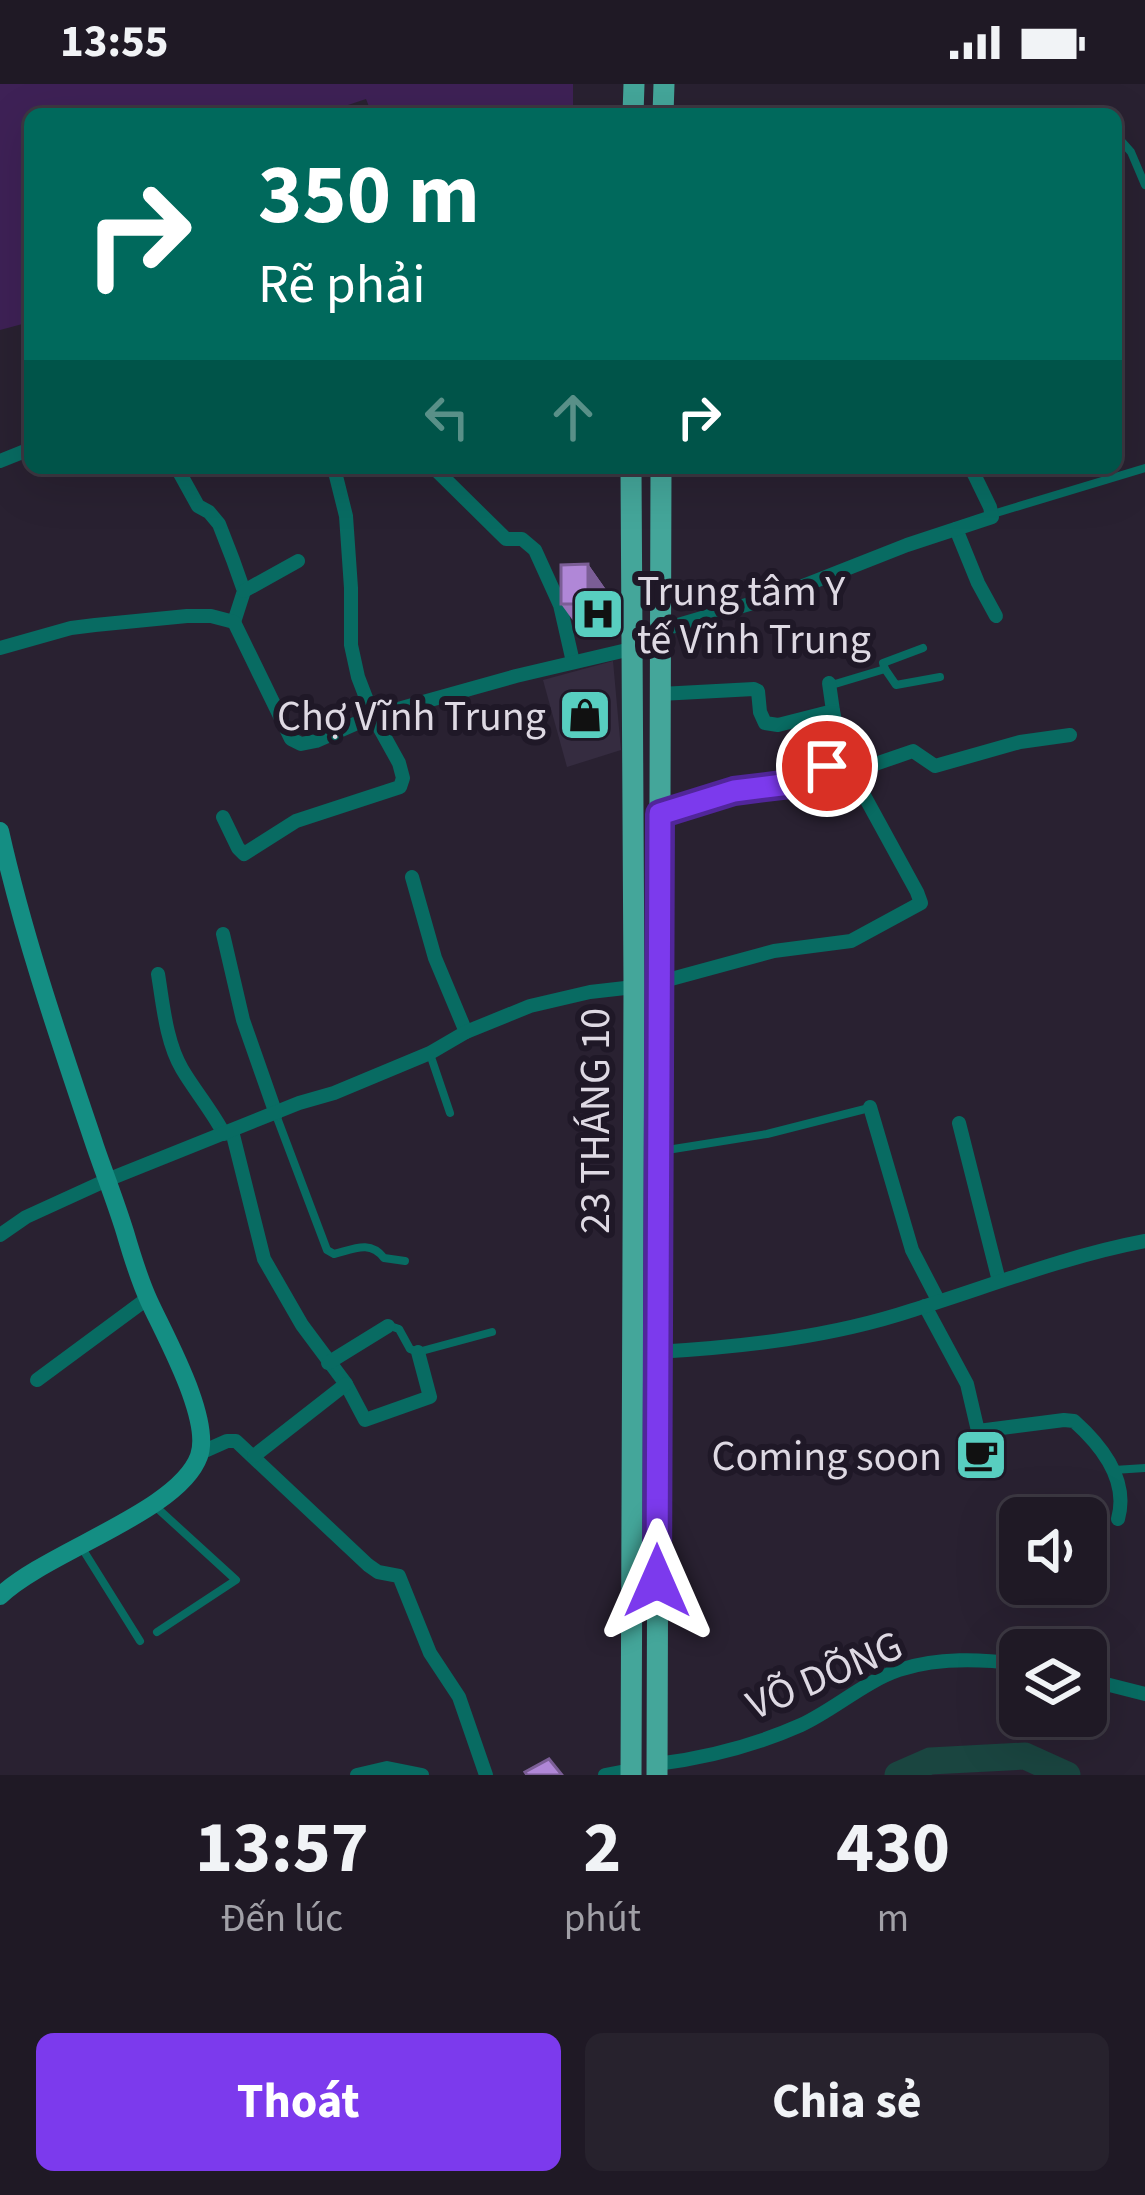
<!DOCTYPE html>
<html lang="vi">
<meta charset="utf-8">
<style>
body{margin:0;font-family:"Source Sans 3",sans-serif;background:#27222d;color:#f1f3f6;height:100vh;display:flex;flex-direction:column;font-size:45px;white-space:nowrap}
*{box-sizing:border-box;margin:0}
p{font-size:39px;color:#a1a0a7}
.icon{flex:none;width:66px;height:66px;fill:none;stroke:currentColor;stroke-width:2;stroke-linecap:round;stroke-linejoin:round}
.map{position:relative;height:1691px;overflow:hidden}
.panel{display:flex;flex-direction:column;background:#1f1925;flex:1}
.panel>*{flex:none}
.banner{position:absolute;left:24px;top:24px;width:1098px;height:366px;border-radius:18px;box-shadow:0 12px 48px #0002,0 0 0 3px #3c3842;background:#00695c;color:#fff;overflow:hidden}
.controls{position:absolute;left:999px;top:1413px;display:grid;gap:24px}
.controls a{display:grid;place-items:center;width:108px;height:108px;border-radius:18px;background:#1f1925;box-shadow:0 12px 48px #0002,0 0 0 3px #3c3842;font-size:60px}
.pin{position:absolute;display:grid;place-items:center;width:102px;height:102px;color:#fff;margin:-51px;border:6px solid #fff;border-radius:50%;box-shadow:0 3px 12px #0007}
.me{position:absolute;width:132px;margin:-66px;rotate:0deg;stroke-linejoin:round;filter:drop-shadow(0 0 9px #0008)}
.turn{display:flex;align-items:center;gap:42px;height:252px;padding:0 36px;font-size:54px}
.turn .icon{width:156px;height:156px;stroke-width:2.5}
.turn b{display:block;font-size:84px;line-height:102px}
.lanes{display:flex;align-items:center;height:114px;padding:0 36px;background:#0003;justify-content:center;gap:60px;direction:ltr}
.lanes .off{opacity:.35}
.eta{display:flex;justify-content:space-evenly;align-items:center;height:204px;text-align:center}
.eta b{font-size:72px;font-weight:700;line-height:84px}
.cta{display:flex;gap:24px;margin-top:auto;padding:24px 36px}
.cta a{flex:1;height:138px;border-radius:18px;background:#7c3aed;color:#fff;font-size:48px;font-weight:700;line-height:138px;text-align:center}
.cta a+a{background:#27222d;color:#f1f3f6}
.status{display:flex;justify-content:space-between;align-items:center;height:84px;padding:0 60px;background:#1f1925;direction:ltr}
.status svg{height:33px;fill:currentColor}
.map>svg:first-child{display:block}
.built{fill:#352c40}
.green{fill:#3e2156}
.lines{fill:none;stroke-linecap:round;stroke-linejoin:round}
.river{stroke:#1a4540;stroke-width:27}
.lane{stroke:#086b62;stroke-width:8}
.street{stroke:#086b62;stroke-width:14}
.secondary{stroke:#148e83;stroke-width:18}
.primary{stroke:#44a69a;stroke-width:21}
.wall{fill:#9774b9}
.shaded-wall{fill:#7b5e96}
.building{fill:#b087d7;stroke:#7b5e96;stroke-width:3}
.route-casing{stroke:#51269a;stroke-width:30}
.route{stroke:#7c3aed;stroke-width:21}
.labels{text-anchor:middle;stroke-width:12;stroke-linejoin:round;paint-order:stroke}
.poi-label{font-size:42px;fill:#ded9e3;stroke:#1f1827;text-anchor:end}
.street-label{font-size:42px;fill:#ded9e3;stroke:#1f1827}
</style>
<div class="status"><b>13:55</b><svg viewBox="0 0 49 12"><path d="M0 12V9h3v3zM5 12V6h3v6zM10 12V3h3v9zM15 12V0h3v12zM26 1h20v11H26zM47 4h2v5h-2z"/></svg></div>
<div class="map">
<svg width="1145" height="1691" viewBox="0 0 1145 1691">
<rect width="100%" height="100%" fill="#292131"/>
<path class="built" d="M613,577L621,666L567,683L543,596Z"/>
<path class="green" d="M0,0H573V30H372L366,15L321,30H30V238L0,246Z"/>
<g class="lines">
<path class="river" d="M898,1691L930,1677L1025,1672L1067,1691"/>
<g class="lane">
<path d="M1116,51L1131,68L1145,101"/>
<path d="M663,386L782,388L801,384"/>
<path d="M993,430L1145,384"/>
<path d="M885,585L896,601L940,593"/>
<path d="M830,599L835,600L885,585L883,579L923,564"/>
<path d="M430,970L450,1029"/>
<path d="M276,1031L327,1166L334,1170C354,1165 370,1156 384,1174L405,1177"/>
<path d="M661,1067L767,1050L869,1024"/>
<path d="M390,1242L399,1245L410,1265L418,1268L492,1248"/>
<path d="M1114,1386L1145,1384"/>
<path d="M156,1423L236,1496L157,1548"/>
<path d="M80,1461L140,1557"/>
</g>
<g class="street">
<path d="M0,377L30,365"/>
<path d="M177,384L198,422L209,428L219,440L233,476L244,507L234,538"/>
<path d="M434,384L506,455H522L535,466L560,521L573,578"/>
<path d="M956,445L978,499L996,532"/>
<path d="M244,507L298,477"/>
<path d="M661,546L780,511L907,461L992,433L990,423L971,384"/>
<path d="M0,564L71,544L95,541L187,532H211L234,538L291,655L301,660L316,657L373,632L516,592L631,565"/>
<path d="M829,599L833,627"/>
<path d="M852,688L913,667L935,682L1020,658L1070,651"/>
<path d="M660,730C685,723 709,711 734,707C773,700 811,701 842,671L833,627L778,641L765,639L760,628L758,607L754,605L660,610"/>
<path d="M223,733L238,764L244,770L296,737L400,703L403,694L399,679L373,632L358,593L351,561V504L346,432L334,384"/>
<path d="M412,793L435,874L466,948"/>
<path d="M223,850L243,936L276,1030"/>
<path d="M158,890C163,920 166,958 182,985C195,1007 212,1027 224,1050"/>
<path d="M660,898L774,867L851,857L921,819L917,808L842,671"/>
<path d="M870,1023L912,1166L938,1216"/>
<path d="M959,1039L999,1197"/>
<path d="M232,1047L264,1175L302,1241L346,1300L365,1336L430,1313L418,1268"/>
<path d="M0,1151L26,1133L107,1096L299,1019L334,1009L430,969L466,948L530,922L590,908L634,903"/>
<path d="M925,1222L967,1300L978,1347L1064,1336L1074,1337C1102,1362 1129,1396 1118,1435"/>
<path d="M656,1268C743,1263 831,1253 913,1226C990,1202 1066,1172 1145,1157"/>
<path d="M328,1279L388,1242"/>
<path d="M37,1296L148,1214"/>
<path d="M200,1369L227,1357H236L368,1481L378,1488L399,1492L430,1569L459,1613L486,1691"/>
<path d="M254,1372L346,1300"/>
<path d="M1086,1595L1145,1610"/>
<path d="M657,1680C705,1674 756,1661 801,1641C835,1625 864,1598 899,1586C938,1573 981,1575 1020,1580"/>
<path d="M357,1691L387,1684L422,1691"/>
<path d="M605,1691L631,1686"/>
</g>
<path class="secondary" d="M0,747C24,854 60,958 95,1062C105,1091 116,1119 125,1148C132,1172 139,1195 149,1217C165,1252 212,1335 199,1372C179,1428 47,1467 0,1512"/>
<g class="primary">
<path d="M633,30L634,0"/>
<path d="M663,30L664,0"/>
<path d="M631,1691L634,903L631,384"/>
<path d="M657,1691L661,384"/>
</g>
</g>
<path class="wall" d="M588,480L609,510L608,549H582L561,520Z"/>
<path class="shaded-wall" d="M588,480L609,510L608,549L588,520Z"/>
<g class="building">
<path d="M588,480V520H561V481Z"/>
<path d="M549,1675L562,1691H527L525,1688Z"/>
</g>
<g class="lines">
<g class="route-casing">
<path id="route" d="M657,1497L660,730L734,707L790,700L827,682"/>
</g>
<use href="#route" class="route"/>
</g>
<defs>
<g id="hospital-square" transform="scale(2.7)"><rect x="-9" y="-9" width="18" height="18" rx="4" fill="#58cec0" stroke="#1f1827"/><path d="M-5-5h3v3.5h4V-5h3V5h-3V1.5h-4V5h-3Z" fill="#111"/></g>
<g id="shop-square" transform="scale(2.7)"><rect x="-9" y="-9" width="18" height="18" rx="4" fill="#58cec0" stroke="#1f1827"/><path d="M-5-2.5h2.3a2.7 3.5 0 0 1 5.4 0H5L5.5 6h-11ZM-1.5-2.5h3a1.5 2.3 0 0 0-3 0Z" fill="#111"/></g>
<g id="cafe-square" transform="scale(2.7)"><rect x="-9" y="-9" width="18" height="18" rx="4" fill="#58cec0" stroke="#1f1827"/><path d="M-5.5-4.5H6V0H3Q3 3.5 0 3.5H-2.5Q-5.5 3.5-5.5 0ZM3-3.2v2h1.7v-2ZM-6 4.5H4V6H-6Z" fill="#111"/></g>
</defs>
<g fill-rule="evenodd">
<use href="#hospital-square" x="598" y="530"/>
<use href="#shop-square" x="585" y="631"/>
<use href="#cafe-square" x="981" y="1371"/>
</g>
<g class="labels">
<g class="poi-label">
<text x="637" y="521" text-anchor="start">Trung tâm Y<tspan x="637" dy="48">tế Vĩnh Trung</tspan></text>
<text x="546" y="646">Chợ Vĩnh Trung</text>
<text x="942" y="1386">Coming soon</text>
</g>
<g class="street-label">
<text transform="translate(594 1037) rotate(-90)" y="15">23 THÁNG 10</text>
<text transform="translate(824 1590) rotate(-23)" y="15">VÕ DÕNG</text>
</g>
</g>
</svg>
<div class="controls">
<a><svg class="icon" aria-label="sound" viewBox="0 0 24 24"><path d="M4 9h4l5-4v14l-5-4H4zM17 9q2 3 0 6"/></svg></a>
<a><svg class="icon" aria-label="layers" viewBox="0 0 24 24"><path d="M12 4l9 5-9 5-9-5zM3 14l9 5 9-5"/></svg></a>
</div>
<div class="pin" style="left:827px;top:682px;background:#d93025"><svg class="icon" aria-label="arrive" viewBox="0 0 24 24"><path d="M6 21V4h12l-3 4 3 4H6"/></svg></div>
<svg class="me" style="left:657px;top:1497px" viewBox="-20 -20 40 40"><path d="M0-17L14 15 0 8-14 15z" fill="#7c3aed" stroke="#fff" stroke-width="4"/></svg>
<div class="banner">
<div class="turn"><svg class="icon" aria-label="right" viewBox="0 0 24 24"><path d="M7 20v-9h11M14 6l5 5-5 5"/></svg><div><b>350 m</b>Rẽ phải</div></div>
<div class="lanes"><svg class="icon off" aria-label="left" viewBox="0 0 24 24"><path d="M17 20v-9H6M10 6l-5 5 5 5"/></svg><svg class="icon off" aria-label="ahead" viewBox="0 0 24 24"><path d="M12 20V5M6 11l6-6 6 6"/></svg><svg class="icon" aria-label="right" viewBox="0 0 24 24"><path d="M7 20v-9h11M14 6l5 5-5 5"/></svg></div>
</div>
</div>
<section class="panel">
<div class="eta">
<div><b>13:57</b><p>Đến lúc</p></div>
<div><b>2</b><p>phút</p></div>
<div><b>430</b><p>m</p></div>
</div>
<div class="cta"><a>Thoát</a><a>Chia sẻ</a></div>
</section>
